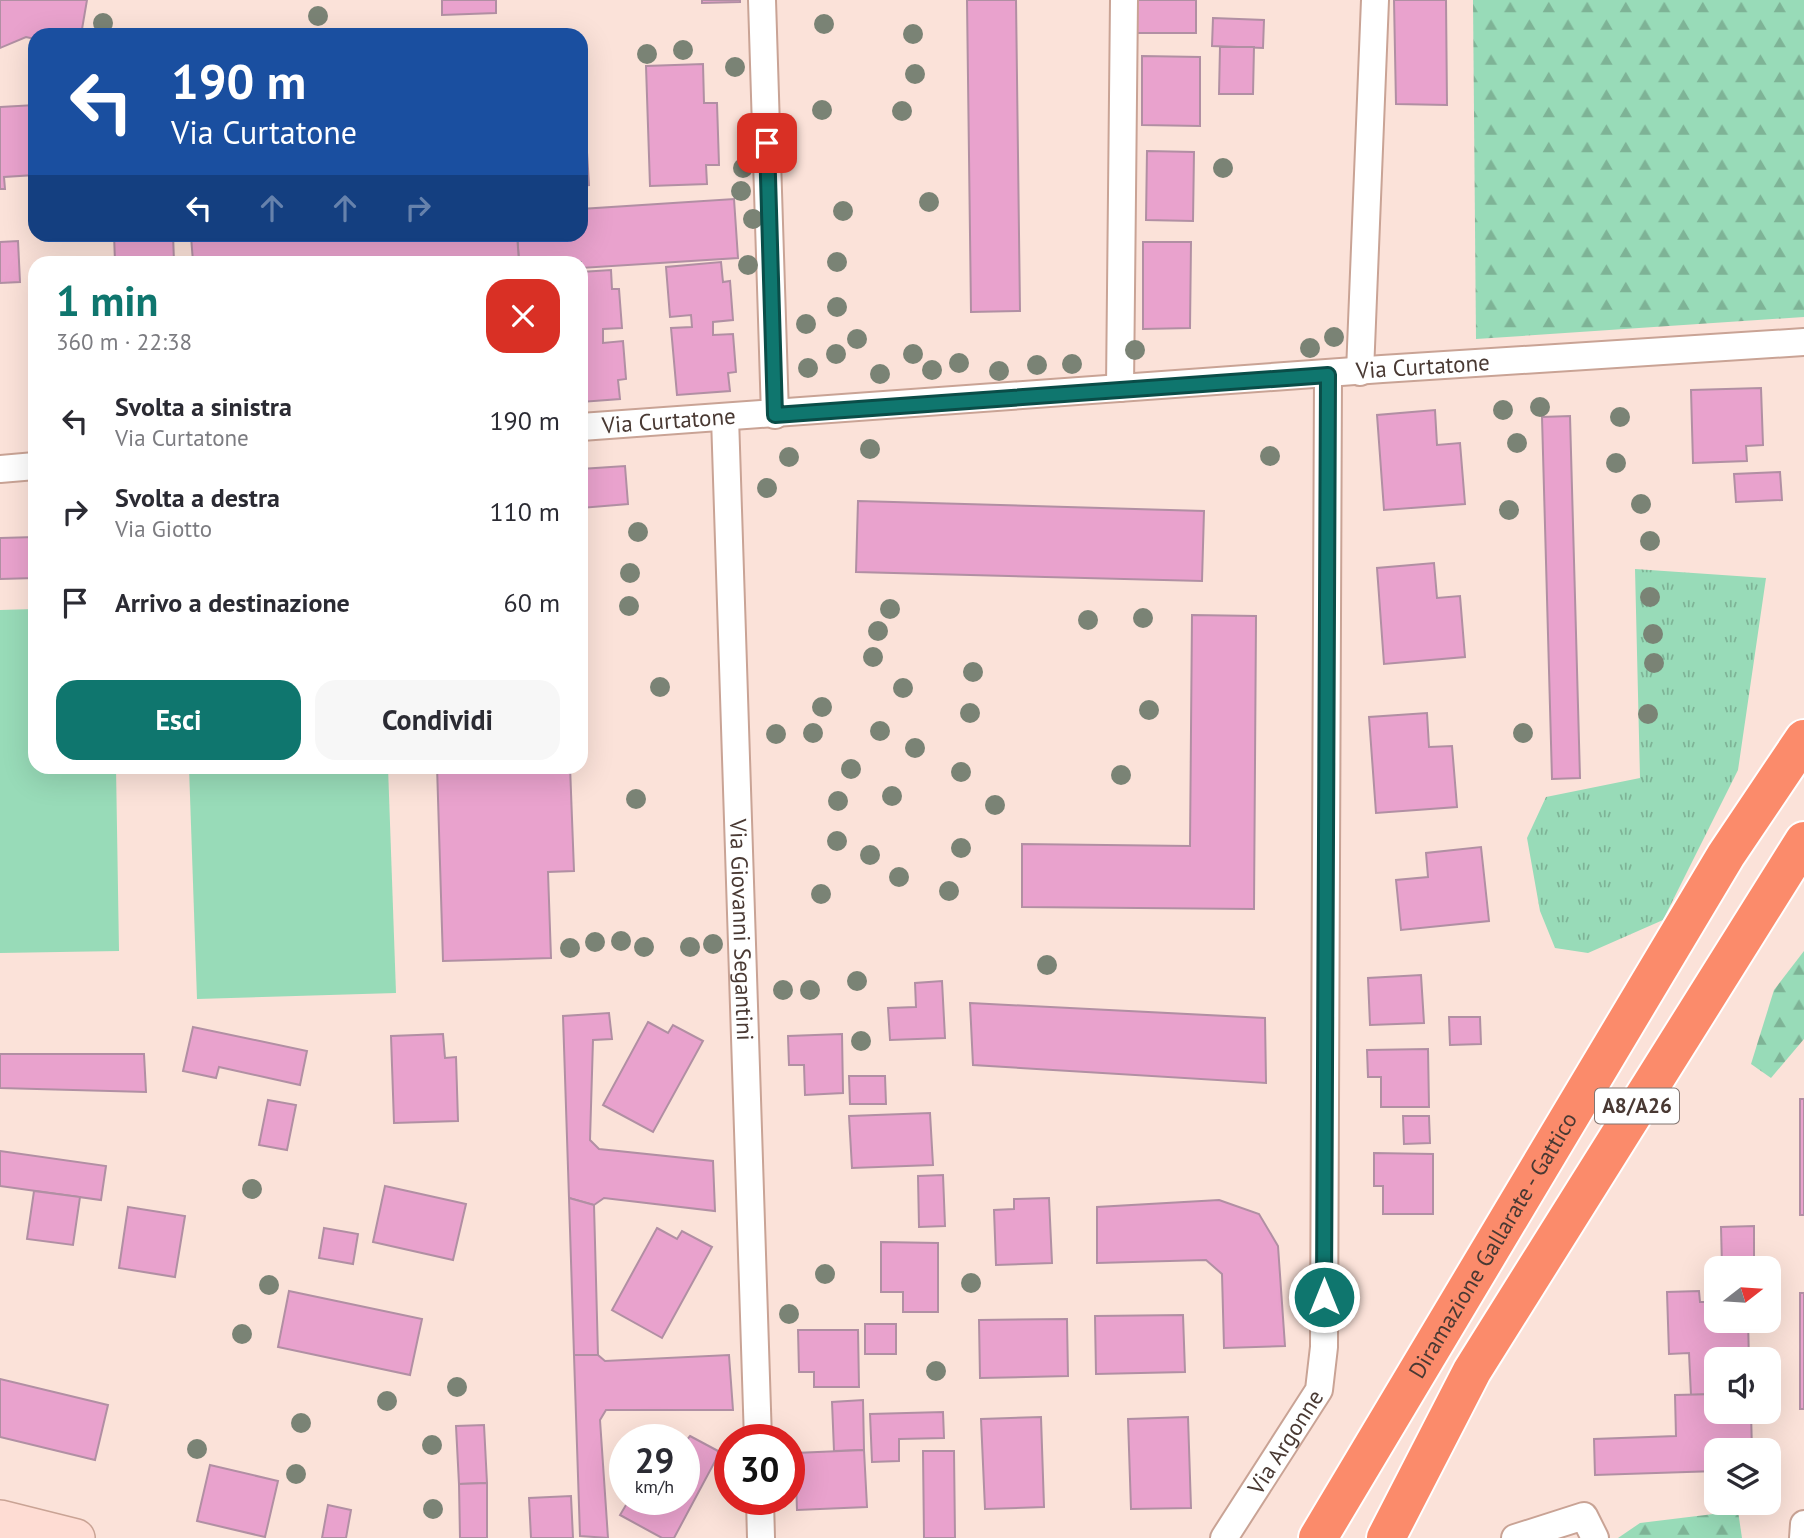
<!DOCTYPE html>
<html lang="it">
<meta charset="utf-8">
<style>
body{margin:0;font-family:"PT Sans",sans-serif;background:#f7f7f7;color:#2b2b33;height:100vh;display:flex;flex-direction:column;font-size:26px;white-space:nowrap}
*{box-sizing:border-box;margin:0}
p{font-size:23px;color:#7c7c81}
.icon{flex:none;width:38px;height:38px;fill:none;stroke:currentColor;stroke-width:2;stroke-linecap:round;stroke-linejoin:round}
.map{position:relative;flex:1;overflow:hidden}
.drawer{position:absolute;left:28px;top:256px;width:560px;height:518px;display:flex;flex-direction:column;background:#fff;border-radius:21px;box-shadow:0 7px 28px #0002}
.drawer>*{flex:none}
.banner{position:absolute;left:28px;top:28px;width:560px;height:214px;border-radius:21px;box-shadow:0 7px 28px #0002;background:#1a4fa0;color:#fff;overflow:hidden}
.needle{width:46px;rotate:73deg}
.buttons{position:absolute;left:1704px;top:1256px;display:grid;gap:14px}
.buttons a{display:grid;place-items:center;width:77px;height:77px;border-radius:14px;background:#fff;box-shadow:0 7px 28px #0002;font-size:35px}
.speed{position:absolute;left:609px;top:1424px;display:flex;gap:14px;font-size:35px;font-weight:700;text-align:center}
.speed>*{display:grid;place-content:center;width:91px;height:91px;border-radius:50%;background:#fff;box-shadow:0 7px 28px #0002;line-height:1}
.speed small{font-size:18px;font-weight:400}
.speed .limit{border:10px solid #d22;background:#fff;color:#111}
.pin{position:absolute;display:grid;place-items:center;width:60px;height:60px;color:#fff;margin:-30px;border-radius:14px;box-shadow:0 4px 10px #0006}
.me{position:absolute;width:77px;margin:-38px;rotate:0deg;stroke-linejoin:round;filter:drop-shadow(0 0 5px #0008)}
.turn{display:flex;align-items:center;gap:24px;height:147px;padding:0 28px;font-size:32px}
.turn .icon{width:91px;height:91px;stroke-width:2.5}
.turn b{display:block;font-size:49px;line-height:60px}
.lanes{display:flex;align-items:center;height:66px;padding:0 28px;background:#0003;justify-content:center;gap:35px;direction:ltr}
.lanes .off{opacity:.35}
.round{display:grid;place-items:center;flex:none;width:74px;height:74px;border-radius:21px;background:#f7f7f7}
.summary{display:flex;align-items:center;justify-content:space-between;height:119px;padding:0 28px}
h1{font-size:42px;font-weight:700;line-height:52px;color:#0f766e}
.action{display:flex;gap:14px;margin-top:auto;padding:14px 28px}
.action a{flex:1;height:80px;border-radius:21px;background:#0f766e;color:#fff;font-size:28px;font-weight:700;line-height:80px;text-align:center}
.action a+a{background:#f7f7f7;color:#2b2b33}
ul{padding:0;list-style:none}
li{display:flex;align-items:center;gap:21px;height:91px;padding:0 28px}
li div{flex:1}
li b{display:block;font-size:26px}
li em{font-style:normal}
.map>svg:first-child{display:block}
.grass{fill:url(#grass-tufts)}
.forest{fill:url(#forest-firs)}
.pitch{fill:#98dbb8}
.building{fill:#e9a2cd;stroke:#b18fa3;stroke-width:2}
.lines{fill:none;stroke-linecap:round;stroke-linejoin:round}
.minor-casing{stroke:#c9a395;stroke-width:30}
.secondary-casing{stroke:#c9a395;stroke-width:40}
.motorway-casing{stroke:#fff;stroke-width:42}
.minor{stroke:#fff;stroke-width:26}
.secondary{stroke:#fedcd3;stroke-width:37}
.motorway{stroke:#fb8b6b;stroke-width:38}
.tree{fill:#7a8375}
.route-casing{stroke:#0a4d48;stroke-width:18}
.route{stroke:#0f766e;stroke-width:12}
.labels{text-anchor:middle;stroke-width:5;stroke-linejoin:round;paint-order:stroke}
.shield{fill:#fff;stroke:#807470;stroke-width:2}
.shield-label{font-size:21px;font-weight:bold;fill:#493933}
.street-label{font-size:23px;fill:#493933;stroke:#fff}
</style>
<div class="map">
<svg width="1804" height="1538" viewBox="0 0 1804 1538">
<defs>
<pattern id="grass-tufts" width="24" height="20" patternUnits="userSpaceOnUse" patternTransform="scale(1.75)"><rect width="24" height="20" fill="#98dbb8"/><path d="M3 7l-1-3M5 7V3M7 7l1-3M15 17l-1-3M17 17v-4M19 17l1-3" fill="none" stroke="#7eb396"/></pattern>
<pattern id="forest-firs" width="22" height="20" patternUnits="userSpaceOnUse" patternTransform="scale(1.75)"><rect width="22" height="20" fill="#98dbb8"/><path d="M5 1l3.5 6h-7zM16 11l3.5 6h-7z" fill="#7eb396"/></pattern>
</defs>
<rect width="100%" height="100%" fill="#fbe2d9"/>
<path class="grass" d="M1635,569L1766,578L1738,770L1663,920L1588,953L1555,948L1540,911L1527,838L1546,797L1640,778Z"/>
<g class="forest">
<path d="M1473,0H1804V317L1476,339Z"/>
<path d="M1804,951V1039L1771,1078L1751,1064L1774,990Z"/>
<path d="M1738,1511L1742,1538H1618L1640,1523Z"/>
</g>
<g class="pitch">
<path d="M35,609V766L116,767L119,951L0,953V610Z"/>
<path d="M189,767H388L396,993L197,999Z"/>
</g>
<g class="building">
<path d="M0,0H87L81,35H35V39L26,37L0,48Z"/>
<path d="M442,0H496V13L442,15Z"/>
<path d="M702,0H740V2L702,3Z"/>
<path d="M967,0H1016L1020,311L971,312Z"/>
<rect x="1135" y="0" width="61" height="33"/>
<path d="M1394,0H1446L1447,105L1396,104Z"/>
<path d="M1213,18L1264,20L1263,48L1212,46Z"/>
<path d="M1220,47H1254L1253,94H1219Z"/>
<path d="M1142,56L1200,57V126L1142,125Z"/>
<path d="M703,64L704,103H717L719,165H706L707,184L650,186L646,66Z"/>
<path d="M581,87H583L589,185L581,186Z"/>
<path d="M35,105V175L4,177L5,189H0V107Z"/>
<path d="M1147,151L1194,152L1193,221L1146,220Z"/>
<path d="M734,199L738,258L581,268V262H519L517,234H581V209Z"/>
<path d="M114,234H173L174,262H115Z"/>
<path d="M208,234H517L519,262H193L191,236Z"/>
<path d="M18,241L20,282L0,283V242Z"/>
<path d="M1143,242H1191L1190,328L1143,329Z"/>
<path d="M721,262L723,282L730,281L733,320L713,322V335L733,334L736,372L728,373L730,391L677,395L671,328L692,327L691,315L670,317L666,267Z"/>
<path d="M611,270L612,289H619L622,328L603,329V343L623,341L626,379L618,380L620,399L581,402V272Z"/>
<path d="M1761,388L1763,445L1746,446L1747,461L1693,463L1691,390Z"/>
<path d="M1435,410L1437,445L1460,443L1465,504L1384,510L1377,415Z"/>
<path d="M1570,416L1580,778L1552,779L1542,417Z"/>
<path d="M625,466L628,504L581,508V469Z"/>
<path d="M1780,472L1782,500L1736,502L1734,474Z"/>
<path d="M858,501L1204,511L1202,581L856,572Z"/>
<path d="M35,537V578L0,579V538Z"/>
<path d="M1434,563L1437,598L1460,596L1465,657L1384,664L1377,568Z"/>
<path d="M1192,615L1256,616L1254,909L1022,907V844L1190,846Z"/>
<path d="M1427,713L1429,747L1452,746L1457,807L1376,813L1369,717Z"/>
<path d="M437,766H570L574,871L548,872L551,958L443,961Z"/>
<path d="M1481,847L1489,921L1401,930L1396,880L1428,877L1426,853Z"/>
<path d="M1421,975L1424,1023L1370,1025L1368,978Z"/>
<path d="M942,981L945,1038L890,1040L888,1008L916,1007L915,983Z"/>
<path d="M970,1003L1265,1018L1266,1083L973,1065Z"/>
<path d="M609,1013L612,1039L593,1040L590,1140L599,1149L713,1161L715,1211L604,1198L594,1205L569,1198L563,1016Z"/>
<path d="M1449,1017H1480L1481,1044L1450,1045Z"/>
<path d="M648,1022L668,1033L673,1025L703,1041L653,1132L603,1105Z"/>
<path d="M193,1027L307,1051L300,1085L219,1067L216,1078L183,1071Z"/>
<path d="M443,1034L445,1058L456,1057L458,1121L394,1123L391,1036Z"/>
<path d="M842,1034L843,1093L805,1095L804,1065H789L788,1036Z"/>
<path d="M1428,1049L1429,1107H1381V1077H1368L1367,1050Z"/>
<path d="M0,1054H144L146,1092L0,1088Z"/>
<path d="M849,1076H885L886,1104H850Z"/>
<rect x="1800" y="1099" width="4" height="116"/>
<path d="M268,1100L296,1105L287,1150L259,1145Z"/>
<path d="M930,1113L933,1165L852,1168L849,1116Z"/>
<path d="M1403,1116H1429L1430,1143L1404,1144Z"/>
<path d="M0,1151L106,1166L101,1200L0,1186Z"/>
<path d="M1374,1153L1433,1154V1214H1383V1186H1374Z"/>
<path d="M943,1175L945,1226L919,1227L918,1176Z"/>
<path d="M385,1186L466,1204L453,1260L373,1242Z"/>
<path d="M34,1191L80,1197L73,1245L27,1239Z"/>
<path d="M569,1198L594,1205L598,1355H574Z"/>
<path d="M1049,1198L1052,1263L996,1265L994,1210L1014,1209V1199Z"/>
<path d="M1219,1200L1259,1214L1278,1246L1285,1346L1224,1348L1222,1274L1206,1260L1097,1263V1207Z"/>
<path d="M128,1207L185,1216L175,1277L119,1268Z"/>
<path d="M1754,1226V1267H1722L1721,1227Z"/>
<path d="M324,1228L358,1234L353,1264L319,1258Z"/>
<path d="M657,1228L677,1239L682,1231L712,1247L662,1338L612,1310Z"/>
<path d="M881,1242L938,1243V1312H903V1292H881Z"/>
<path d="M289,1291L422,1319L410,1375L278,1347Z"/>
<path d="M1699,1291L1700,1302H1717V1321H1748L1749,1360H1717V1394L1691,1395L1689,1353L1669,1354L1667,1292Z"/>
<rect x="1800" y="1293" width="4" height="116"/>
<path d="M1183,1315L1185,1372L1096,1374L1095,1316Z"/>
<path d="M1067,1319L1068,1376L980,1378L979,1320Z"/>
<rect x="865" y="1324" width="31" height="30"/>
<path d="M798,1330H858L859,1387H814V1372H799Z"/>
<path d="M574,1355H598L605,1361L729,1355L733,1410H606L600,1420L608,1538L580,1536Z"/>
<path d="M0,1379L108,1405L95,1460L0,1437Z"/>
<path d="M1717,1394V1412H1751L1752,1451H1717V1471L1595,1475L1594,1439L1676,1436L1675,1395Z"/>
<path d="M863,1400L864,1450L834,1451L832,1402Z"/>
<path d="M943,1412L944,1438L899,1439V1461L872,1462L870,1414Z"/>
<path d="M1041,1417L1044,1507L985,1509L981,1419Z"/>
<path d="M1188,1417L1191,1508L1131,1509L1128,1419Z"/>
<path d="M484,1425L487,1483L459,1484L456,1426Z"/>
<path d="M665,1433L679,1440H661Z"/>
<path d="M690,1436L720,1452L674,1538H662L620,1515L629,1500H684V1443Z"/>
<path d="M864,1450L867,1507L797,1510L795,1453Z"/>
<path d="M923,1451H954L955,1538H924Z"/>
<path d="M210,1465L278,1481L265,1537L197,1521Z"/>
<path d="M487,1483V1538H460L459,1484Z"/>
<path d="M571,1496L573,1538H531L529,1498Z"/>
<path d="M328,1505L351,1510L346,1538H322Z"/>
</g>
<g class="lines">
<g class="minor-casing">
<g id="minor">
<path d="M762,0L775,415"/>
<path d="M1360,372L1375,0"/>
<path d="M1120,388L1124,0"/>
<path id="s1" d="M725,417L758,1440"/>
<path id="s2" d="M581,427L1382,369L1804,342"/>
<path d="M0,469L35,466"/>
<path d="M760,1500L761,1538"/>
<path id="s3" d="M1224,1538L1319,1390L1324,1347L1328,375"/>
<path d="M1515,1538L1584,1516L1595,1538"/>
<path d="M1803,1538L1804,1524"/>
</g>
</g>
<g class="secondary-casing">
<path id="secondary" d="M0,1519L76,1538"/>
</g>
<g class="motorway-casing">
<g id="motorway">
<path id="s4" d="M1318,1538L1726,855L1804,739"/>
<path d="M1386,1538L1472,1371L1804,841"/>
</g>
</g>
<use href="#minor" class="minor"/>
<use href="#secondary" class="secondary"/>
<use href="#motorway" class="motorway"/>
</g>
<g class="tree">
<circle cx="318" cy="16" r="10"/>
<circle cx="103" cy="23" r="10"/>
<circle cx="824" cy="24" r="10"/>
<circle cx="913" cy="34" r="10"/>
<circle cx="683" cy="50" r="10"/>
<circle cx="647" cy="54" r="10"/>
<circle cx="735" cy="67" r="10"/>
<circle cx="915" cy="74" r="10"/>
<circle cx="822" cy="110" r="10"/>
<circle cx="902" cy="111" r="10"/>
<circle cx="743" cy="168" r="10"/>
<circle cx="1223" cy="168" r="10"/>
<circle cx="741" cy="191" r="10"/>
<circle cx="929" cy="202" r="10"/>
<circle cx="843" cy="211" r="10"/>
<circle cx="753" cy="219" r="10"/>
<circle cx="837" cy="262" r="10"/>
<circle cx="748" cy="265" r="10"/>
<circle cx="837" cy="307" r="10"/>
<circle cx="806" cy="324" r="10"/>
<circle cx="1334" cy="337" r="10"/>
<circle cx="857" cy="339" r="10"/>
<circle cx="1310" cy="348" r="10"/>
<circle cx="1135" cy="350" r="10"/>
<circle cx="836" cy="354" r="10"/>
<circle cx="913" cy="354" r="10"/>
<circle cx="959" cy="363" r="10"/>
<circle cx="1072" cy="364" r="10"/>
<circle cx="1037" cy="365" r="10"/>
<circle cx="808" cy="368" r="10"/>
<circle cx="932" cy="370" r="10"/>
<circle cx="999" cy="371" r="10"/>
<circle cx="880" cy="374" r="10"/>
<circle cx="1540" cy="407" r="10"/>
<circle cx="1503" cy="410" r="10"/>
<circle cx="1620" cy="417" r="10"/>
<circle cx="1517" cy="443" r="10"/>
<circle cx="870" cy="449" r="10"/>
<circle cx="1270" cy="456" r="10"/>
<circle cx="789" cy="457" r="10"/>
<circle cx="1616" cy="463" r="10"/>
<circle cx="767" cy="488" r="10"/>
<circle cx="1641" cy="504" r="10"/>
<circle cx="1509" cy="510" r="10"/>
<circle cx="638" cy="532" r="10"/>
<circle cx="1650" cy="541" r="10"/>
<circle cx="630" cy="573" r="10"/>
<circle cx="1650" cy="597" r="10"/>
<circle cx="629" cy="606" r="10"/>
<circle cx="890" cy="609" r="10"/>
<circle cx="1143" cy="618" r="10"/>
<circle cx="1088" cy="620" r="10"/>
<circle cx="878" cy="631" r="10"/>
<circle cx="1653" cy="634" r="10"/>
<circle cx="873" cy="657" r="10"/>
<circle cx="1654" cy="663" r="10"/>
<circle cx="973" cy="672" r="10"/>
<circle cx="660" cy="687" r="10"/>
<circle cx="903" cy="688" r="10"/>
<circle cx="822" cy="707" r="10"/>
<circle cx="1149" cy="710" r="10"/>
<circle cx="970" cy="713" r="10"/>
<circle cx="1648" cy="714" r="10"/>
<circle cx="880" cy="731" r="10"/>
<circle cx="813" cy="733" r="10"/>
<circle cx="1523" cy="733" r="10"/>
<circle cx="776" cy="734" r="10"/>
<circle cx="915" cy="748" r="10"/>
<circle cx="851" cy="769" r="10"/>
<circle cx="961" cy="772" r="10"/>
<circle cx="1121" cy="775" r="10"/>
<circle cx="892" cy="796" r="10"/>
<circle cx="636" cy="799" r="10"/>
<circle cx="838" cy="801" r="10"/>
<circle cx="995" cy="805" r="10"/>
<circle cx="837" cy="841" r="10"/>
<circle cx="961" cy="848" r="10"/>
<circle cx="870" cy="855" r="10"/>
<circle cx="899" cy="877" r="10"/>
<circle cx="949" cy="891" r="10"/>
<circle cx="821" cy="894" r="10"/>
<circle cx="621" cy="941" r="10"/>
<circle cx="595" cy="942" r="10"/>
<circle cx="713" cy="944" r="10"/>
<circle cx="644" cy="947" r="10"/>
<circle cx="690" cy="947" r="10"/>
<circle cx="570" cy="948" r="10"/>
<circle cx="1047" cy="965" r="10"/>
<circle cx="857" cy="981" r="10"/>
<circle cx="783" cy="990" r="10"/>
<circle cx="810" cy="990" r="10"/>
<circle cx="861" cy="1041" r="10"/>
<circle cx="252" cy="1189" r="10"/>
<circle cx="825" cy="1274" r="10"/>
<circle cx="971" cy="1283" r="10"/>
<circle cx="269" cy="1285" r="10"/>
<circle cx="789" cy="1314" r="10"/>
<circle cx="242" cy="1334" r="10"/>
<circle cx="936" cy="1371" r="10"/>
<circle cx="457" cy="1387" r="10"/>
<circle cx="387" cy="1401" r="10"/>
<circle cx="301" cy="1423" r="10"/>
<circle cx="432" cy="1445" r="10"/>
<circle cx="197" cy="1449" r="10"/>
<circle cx="296" cy="1474" r="10"/>
<circle cx="433" cy="1509" r="10"/>
</g>
<g class="lines">
<g class="route-casing">
<path id="route" d="M767,143L775,415L1328,375L1324,1297"/>
</g>
<use href="#route" class="route"/>
</g>
<g class="labels">
<rect class="shield" x="1595" y="1088.5" width="84" height="35" rx="5"/>
<g class="shield-label">
<text x="1637" y="1113">A8/A26</text>
</g>
<g class="street-label">
<text dy="8" stroke="none"><textPath href="#s2" startOffset="844">Via Curtatone</textPath></text>
<text dy="8" stroke="none"><textPath href="#s2" startOffset="88">Via Curtatone</textPath></text>
<text dy="8" stroke="none"><textPath href="#s1" startOffset="513">Via Giovanni Segantini</textPath></text>
<text dy="8" stroke="none"><textPath href="#s4" startOffset="341">Diramazione Gallarate - Gattico</textPath></text>
<text dy="8" stroke="none"><textPath href="#s3" startOffset="114">Via Argonne</textPath></text>
</g>
</g>
</svg>
<div class="buttons">
<a><svg class="needle" viewBox="-14 -14 28 28"><path d="M0-13l5 13h-10z" fill="#e53935"/><path d="M0 13l5-13h-10z" fill="#7c7c81"/></svg></a>
<a><svg class="icon" aria-label="sound" viewBox="0 0 24 24"><path d="M4 9h4l5-4v14l-5-4H4zM17 9q2 3 0 6"/></svg></a>
<a><svg class="icon" aria-label="layers" viewBox="0 0 24 24"><path d="M12 4l9 5-9 5-9-5zM3 14l9 5 9-5"/></svg></a>
</div>
<div class="speed"><div>29<small>km/h</small></div><div class="limit">30</div></div>
<div class="pin" style="left:767px;top:143px;background:#d93025"><svg class="icon" aria-label="arrive" viewBox="0 0 24 24"><path d="M6 21V4h12l-3 4 3 4H6"/></svg></div>
<svg class="me" style="left:1324px;top:1297px" viewBox="-20 -20 40 40"><circle r="17" fill="#0f766e" stroke="#fff" stroke-width="3"/><path d="M0-11L8 9 0 5-8 9z" fill="#fff"/></svg>
<div class="banner">
<div class="turn"><svg class="icon" aria-label="left" viewBox="0 0 24 24"><path d="M17 20v-9H6M10 6l-5 5 5 5"/></svg><div><b>190 m</b>Via Curtatone</div></div>
<div class="lanes"><svg class="icon" aria-label="left" viewBox="0 0 24 24"><path d="M17 20v-9H6M10 6l-5 5 5 5"/></svg><svg class="icon off" aria-label="ahead" viewBox="0 0 24 24"><path d="M12 20V5M6 11l6-6 6 6"/></svg><svg class="icon off" aria-label="ahead" viewBox="0 0 24 24"><path d="M12 20V5M6 11l6-6 6 6"/></svg><svg class="icon off" aria-label="right" viewBox="0 0 24 24"><path d="M7 20v-9h11M14 6l5 5-5 5"/></svg></div>
</div>
<section class="drawer">
<div class="summary"><div><h1>1 min</h1><p>360 m · 22:38</p></div><a class="round" style="background:#d93025;color:#fff"><svg class="icon" aria-label="close" viewBox="0 0 24 24"><path d="M6 6l12 12M18 6L6 18"/></svg></a></div>
<ul>
<li><svg class="icon" aria-label="left" viewBox="0 0 24 24"><path d="M17 20v-9H6M10 6l-5 5 5 5"/></svg><div><b>Svolta a sinistra</b><p>Via Curtatone</p></div><em>190 m</em></li>
<li><svg class="icon" aria-label="right" viewBox="0 0 24 24"><path d="M7 20v-9h11M14 6l5 5-5 5"/></svg><div><b>Svolta a destra</b><p>Via Giotto</p></div><em>110 m</em></li>
<li><svg class="icon" aria-label="arrive" viewBox="0 0 24 24"><path d="M6 21V4h12l-3 4 3 4H6"/></svg><div><b>Arrivo a destinazione</b></div><em>60 m</em></li>
</ul>
<div class="action"><a>Esci</a><a>Condividi</a></div>
</section>
</div>
